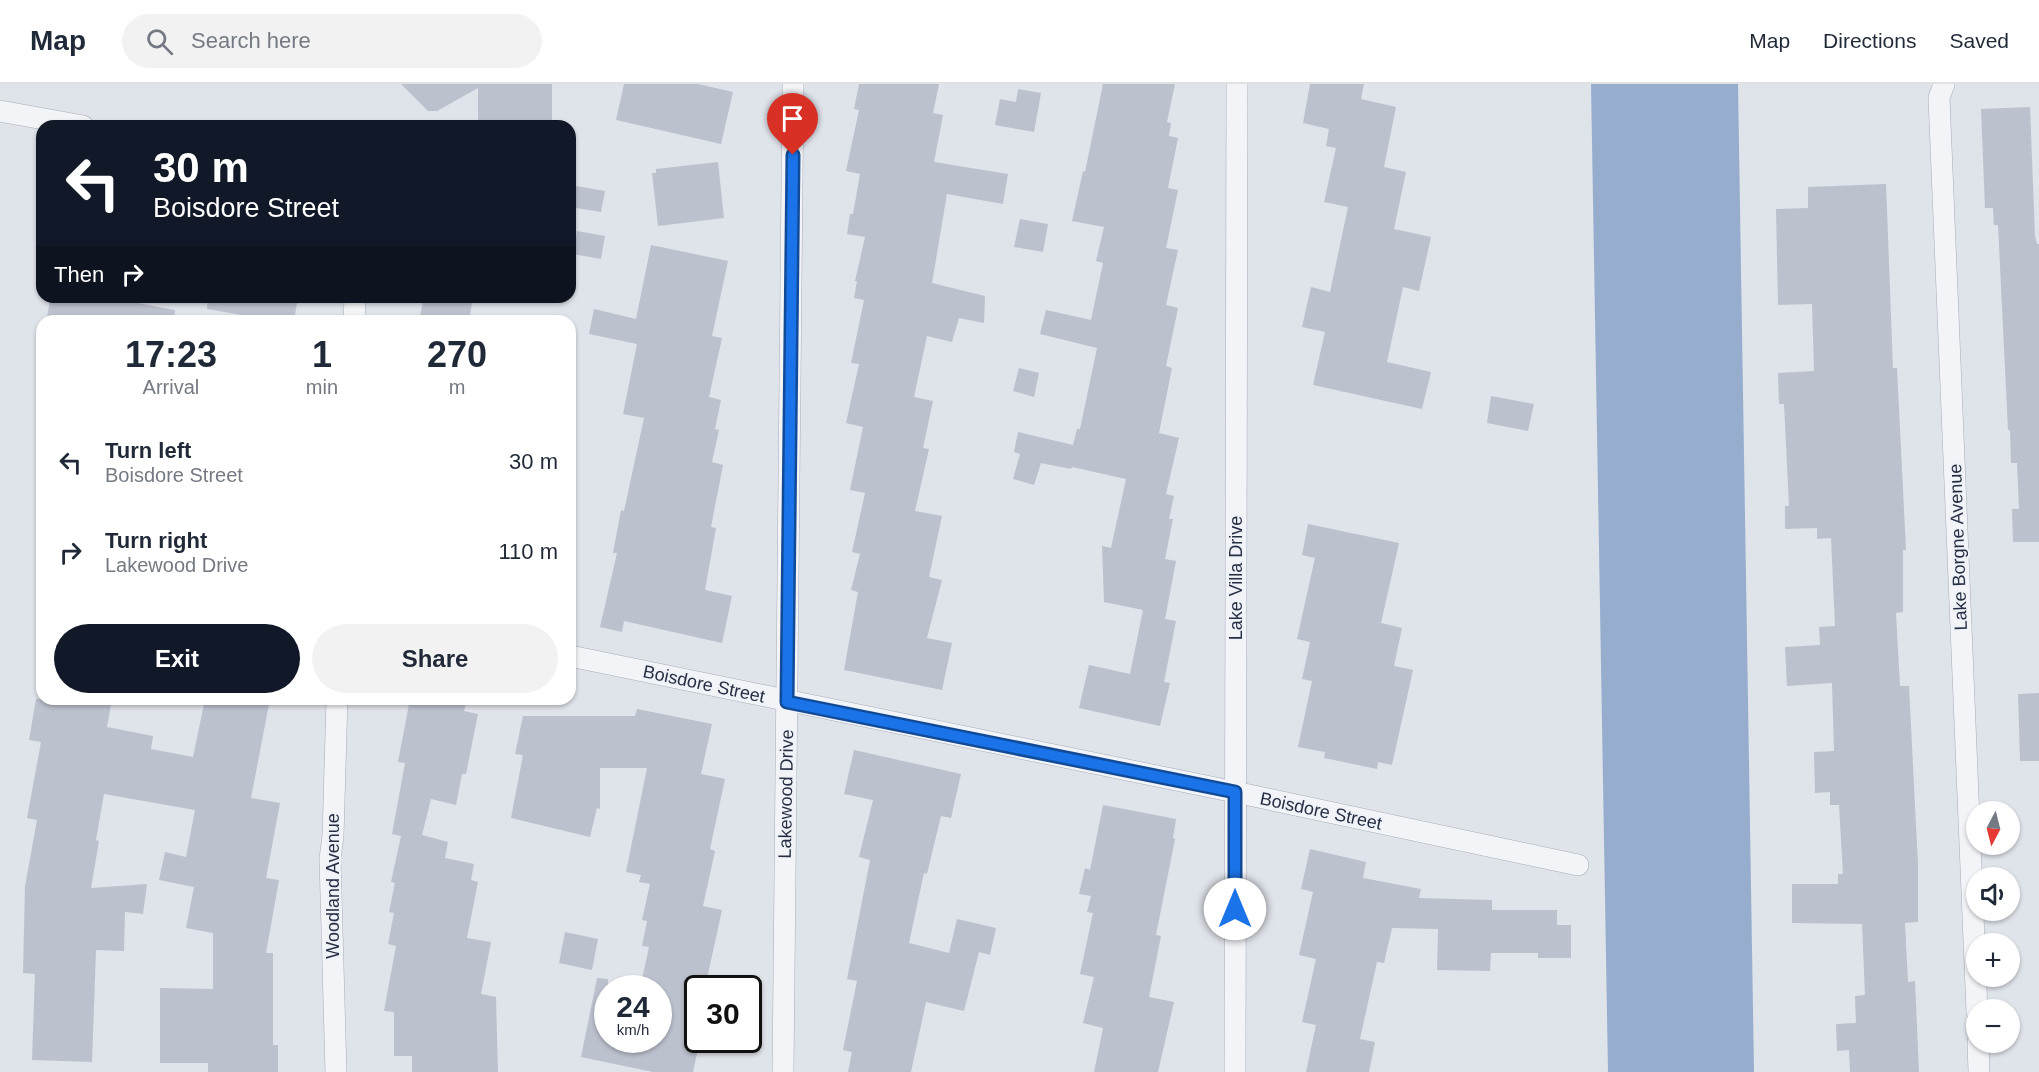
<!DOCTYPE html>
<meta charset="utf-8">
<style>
body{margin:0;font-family:Arial,sans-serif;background:#f2f2f3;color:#1f2937;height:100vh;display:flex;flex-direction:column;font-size:22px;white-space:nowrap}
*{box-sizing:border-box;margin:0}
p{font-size:20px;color:#747a83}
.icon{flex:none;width:33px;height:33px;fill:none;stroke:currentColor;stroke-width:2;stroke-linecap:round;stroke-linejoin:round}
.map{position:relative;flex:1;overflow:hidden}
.panel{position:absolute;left:36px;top:231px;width:540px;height:390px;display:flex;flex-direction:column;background:#fff;border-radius:18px;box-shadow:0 2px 4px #0004}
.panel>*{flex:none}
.guide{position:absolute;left:36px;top:36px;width:540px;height:183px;border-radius:18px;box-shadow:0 2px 4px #0004;background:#111827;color:#fff;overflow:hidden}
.needle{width:39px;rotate:187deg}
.fabs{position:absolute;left:1966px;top:717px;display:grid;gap:12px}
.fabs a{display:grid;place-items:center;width:54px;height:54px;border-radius:50%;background:#fff;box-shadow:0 2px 4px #0004;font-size:30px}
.speed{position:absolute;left:594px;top:891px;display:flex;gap:12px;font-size:30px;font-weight:700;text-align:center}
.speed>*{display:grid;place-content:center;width:78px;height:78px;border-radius:50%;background:#fff;box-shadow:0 2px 4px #0004;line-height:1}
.speed small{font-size:15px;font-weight:400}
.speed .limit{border:3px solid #111;border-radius:9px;background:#fff;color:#111}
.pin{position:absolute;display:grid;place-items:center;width:51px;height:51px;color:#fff;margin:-62px -26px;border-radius:50% 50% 50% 0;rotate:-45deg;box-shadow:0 0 6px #0007}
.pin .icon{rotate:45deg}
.me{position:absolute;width:66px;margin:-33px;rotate:0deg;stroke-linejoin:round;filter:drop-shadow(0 0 4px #0008)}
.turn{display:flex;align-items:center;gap:21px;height:126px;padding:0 18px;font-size:27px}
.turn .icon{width:78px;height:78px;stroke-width:2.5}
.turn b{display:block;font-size:42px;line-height:51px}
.then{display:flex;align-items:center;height:57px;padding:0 18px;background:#0003;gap:12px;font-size:22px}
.eta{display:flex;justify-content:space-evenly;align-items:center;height:102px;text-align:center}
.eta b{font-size:36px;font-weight:700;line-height:42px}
.action{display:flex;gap:12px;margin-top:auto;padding:12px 18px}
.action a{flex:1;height:69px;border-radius:36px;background:#111827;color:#fff;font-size:24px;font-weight:700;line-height:69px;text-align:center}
.action a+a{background:#f2f2f3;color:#1f2937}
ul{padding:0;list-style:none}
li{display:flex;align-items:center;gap:18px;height:90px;padding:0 18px}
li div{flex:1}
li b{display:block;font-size:22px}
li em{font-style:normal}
header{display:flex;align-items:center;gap:36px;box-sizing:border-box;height:84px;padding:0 30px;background:#fff;border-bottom:2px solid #e0e1e3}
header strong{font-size:28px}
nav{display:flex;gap:33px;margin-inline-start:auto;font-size:21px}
.search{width:420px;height:54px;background:#f2f2f3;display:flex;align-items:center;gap:15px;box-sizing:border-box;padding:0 21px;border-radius:33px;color:#747a83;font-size:22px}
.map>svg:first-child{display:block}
.water{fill:#97adce}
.building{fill:#bcc1ce}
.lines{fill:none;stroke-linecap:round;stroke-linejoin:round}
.minor-casing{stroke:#a8adb8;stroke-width:22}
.minor{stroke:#f3f4f8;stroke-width:21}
.route-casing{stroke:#114b97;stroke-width:15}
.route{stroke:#1a73e8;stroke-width:10}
.labels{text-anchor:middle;stroke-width:4.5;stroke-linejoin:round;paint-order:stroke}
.street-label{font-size:18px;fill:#262e43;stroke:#eff2f7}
</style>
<header>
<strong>Map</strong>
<div class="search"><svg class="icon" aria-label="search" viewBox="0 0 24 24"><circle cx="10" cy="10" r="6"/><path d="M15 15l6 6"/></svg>Search here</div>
<nav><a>Map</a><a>Directions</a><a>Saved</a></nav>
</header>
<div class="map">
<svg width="2039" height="988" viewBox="0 0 2039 988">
<rect width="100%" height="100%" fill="#dfe3ea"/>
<path class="water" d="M1591,0H1738L1754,988H1608Z"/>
<g class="building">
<path d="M401,0H552V42H478V4L437,27H428Z"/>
<path d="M624,0H698L733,8L721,60L616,36Z"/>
<path d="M859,0H939L933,29L943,31L934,78L1008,90L1003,120L947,110L932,199L985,212L984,239L959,234L952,258L927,252L914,313L933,317L923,364L929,365L915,427L942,432L929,493L942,496L927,554L952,559L942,606L844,586L858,508L851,506L860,470L852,468L865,409L850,406L863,343L846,339L859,280L851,279L864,216L854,214L857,197H855L865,153L847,150L850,130H853L860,90L846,87L859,26L854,25Z"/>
<path d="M1103,0H1175L1167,38L1171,39L1169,52L1178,54L1168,104L1178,106L1166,164L1178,166L1166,221L1178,224L1166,282L1172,284L1159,349L1179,354L1166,410L1174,412L1169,435H1173L1165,475L1176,477L1165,535L1176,537L1164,598L1170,599L1160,642L1079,624L1089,581L1130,590L1143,526L1104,518L1102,462L1111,464L1126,395L1072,383L1071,385L1041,379L1034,401L1013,395L1020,370L1014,368L1018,348L1073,361L1077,345H1080L1097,264L1040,250L1046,226L1091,236L1103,179L1096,177L1104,143L1072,137L1083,87L1085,88Z"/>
<path d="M1310,0H1364L1361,15L1396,23L1384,83L1406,88L1394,145L1431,153L1419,207L1403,203L1387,278L1431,288L1422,325L1313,301L1325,248L1302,243L1311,203L1330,208L1348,123L1324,118L1336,64L1326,62L1329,45L1303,39Z"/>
<path d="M1018,5L1041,9L1034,48L995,41L1000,15L1016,18Z"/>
<path d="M2030,23L2035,152L2037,160H2039V458H2013L2012,425H2019L2017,379H2011L2010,346H2008L1998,141H1994L1993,124H1985L1981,25Z"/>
<path d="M718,78L724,134L658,142L652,89H656V85Z"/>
<path d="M1886,100L1893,284H1897L1906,466H1903V528L1896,529L1900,602H1909L1918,781V838L1905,839L1908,898L1915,897L1919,988H1850L1849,966L1837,967L1836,940L1856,939L1855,912L1865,911L1862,840L1792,839V800H1838V790H1843L1839,721H1830V708L1815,709L1814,668L1834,667L1832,599L1787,602L1785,563L1820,561L1819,543L1835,542L1831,454L1817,455V444L1785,445V422H1789L1784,320H1779L1778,289L1814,287L1812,220L1778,221L1776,125L1808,124V103Z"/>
<path d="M570,101L605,107L601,128L570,123Z"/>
<path d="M1020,135L1048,140L1043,168L1014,163Z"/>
<path d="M577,147L605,152L601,175L573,170Z"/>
<path d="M651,161L728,177L712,252L722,254L709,313L721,316L715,345L719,346L712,378L723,381L711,443L716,444L705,506L732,512L722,559L624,537L622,548L600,543L617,469H613L621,426L624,427L644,334L623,330L637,260L589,250L594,225L636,235Z"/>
<path d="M51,213H106L175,226L174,237H46Z"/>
<path d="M208,213H298L294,237H277L207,225Z"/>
<path d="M424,213H473L469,237H419Z"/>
<path d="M1019,284L1039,289L1034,313L1013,307Z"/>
<path d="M1491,312L1534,320L1528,347L1487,339Z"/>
<path d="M1308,440L1399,459L1381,539L1402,544L1394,582L1413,586L1392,681L1378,678L1377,685L1324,674L1325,668L1298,663L1312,597L1302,595L1310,558L1297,555L1315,474L1302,471Z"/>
<path d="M2039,609V677H2020L2018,610Z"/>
<path d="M36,615H112L107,643L153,652L151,665L193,673L205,615H270L251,714L280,719L266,794L279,796L266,869H273V961H278V988H208V979H160V904L213,905V849L186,844L194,803L159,796L165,768L186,773L195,726L104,710L96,756L99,757L91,804L147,800L143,830L125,828L124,867L96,866L92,978L32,976L35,890L23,889L25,802L37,736L27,734L41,658L29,656Z"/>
<path d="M410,615H467L464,627L478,630L466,690H462L456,721L431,715L422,751L448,758L445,774L474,780L471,796L478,798L467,854L491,858L481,910L496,913L498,988H412V972H394V928L384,927L396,862L388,860L394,829L389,828L395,799L391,798L401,752L392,750L405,679L398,678Z"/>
<path d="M637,625L712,640L701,690L725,695L710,765L715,767L703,822L722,826L705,904H698V965L693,988H653L581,973L597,894L608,895V956H658V904H640L649,863L642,862L647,837L642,836L650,800L639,798L641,791L626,788L647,684H600V725L597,724L590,753L511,734L523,671L515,670L523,632H635Z"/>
<path d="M854,666L961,690L951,734L941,732L927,790L924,789L909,859L949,869L957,835L996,844L990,871L979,868L964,927L926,918L911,988H848L852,968L843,966L857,897L847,895L870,776L859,773L873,716L844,710Z"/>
<path d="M1103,721L1176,735L1173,754L1175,755L1156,851L1161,852L1149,913L1174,918L1158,988H1094L1103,944L1083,939L1094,893L1080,890L1093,829L1087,828L1091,812L1079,810L1085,784L1090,786Z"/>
<path d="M1310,765L1366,778L1363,794L1421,805L1419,814L1492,816V826H1557V841H1571V874H1538V869H1491L1490,887L1437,886L1438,845L1392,844L1384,879L1377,878L1360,955L1375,958L1369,988H1306L1316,941L1302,938L1316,875L1299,871L1313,808L1301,805Z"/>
<path d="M565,848L598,855L592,886L559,879Z"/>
</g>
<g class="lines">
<g class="minor-casing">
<g id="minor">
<path d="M1944,0L1939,14L1977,928"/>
<path d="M0,27L83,42"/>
<path d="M354,237L355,213"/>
<path d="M570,572L1235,708L1578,781"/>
<path d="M1978,958L1979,988"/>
<path d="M336,988L330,775L333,752L337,615"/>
<path d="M783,988L793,0"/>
<path d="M1235,988L1237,0"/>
</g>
</g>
<use href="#minor" class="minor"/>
</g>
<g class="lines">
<g class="route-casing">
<path id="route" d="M793,71L787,618L1235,708V825"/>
</g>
<use href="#route" class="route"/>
</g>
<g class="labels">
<g class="street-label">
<text transform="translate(1958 463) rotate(-92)" y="6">Lake Borgne Avenue</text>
<text transform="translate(1236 494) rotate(-90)" y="6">Lake Villa Drive</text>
<text transform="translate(704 600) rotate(12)" y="6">Boisdore Street</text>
<text transform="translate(786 710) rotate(-89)" y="6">Lakewood Drive</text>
<text transform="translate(1321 727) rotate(12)" y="6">Boisdore Street</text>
<text transform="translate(333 802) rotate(-90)" y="6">Woodland Avenue</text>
</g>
</g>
</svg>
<div class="fabs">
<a><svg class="needle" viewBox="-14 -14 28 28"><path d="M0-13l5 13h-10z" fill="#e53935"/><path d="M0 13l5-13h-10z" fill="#747a83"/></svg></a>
<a><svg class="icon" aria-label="sound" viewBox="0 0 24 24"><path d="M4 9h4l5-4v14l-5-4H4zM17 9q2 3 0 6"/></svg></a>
<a>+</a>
<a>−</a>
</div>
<div class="speed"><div>24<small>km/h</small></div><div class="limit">30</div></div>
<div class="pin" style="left:793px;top:71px;background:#d93025"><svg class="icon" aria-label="arrive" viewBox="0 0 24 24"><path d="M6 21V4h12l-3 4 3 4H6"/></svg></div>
<svg class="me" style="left:1235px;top:825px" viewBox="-20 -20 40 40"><circle r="19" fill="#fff"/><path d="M0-13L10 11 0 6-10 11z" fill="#1a73e8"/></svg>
<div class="guide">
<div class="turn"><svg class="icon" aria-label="left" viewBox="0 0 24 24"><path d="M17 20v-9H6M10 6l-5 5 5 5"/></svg><div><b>30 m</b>Boisdore Street</div></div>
<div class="then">Then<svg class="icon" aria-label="right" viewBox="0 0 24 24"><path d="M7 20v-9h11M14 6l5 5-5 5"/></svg></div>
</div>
<section class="panel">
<div class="eta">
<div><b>17:23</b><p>Arrival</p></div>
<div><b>1</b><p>min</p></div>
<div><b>270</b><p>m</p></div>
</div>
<ul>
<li><svg class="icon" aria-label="left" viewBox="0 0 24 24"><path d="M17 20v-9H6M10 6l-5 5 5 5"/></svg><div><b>Turn left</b><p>Boisdore Street</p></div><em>30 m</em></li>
<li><svg class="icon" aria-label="right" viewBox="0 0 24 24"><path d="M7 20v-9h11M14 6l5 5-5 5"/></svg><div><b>Turn right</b><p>Lakewood Drive</p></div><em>110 m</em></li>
</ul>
<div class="action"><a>Exit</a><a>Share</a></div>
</section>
</div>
